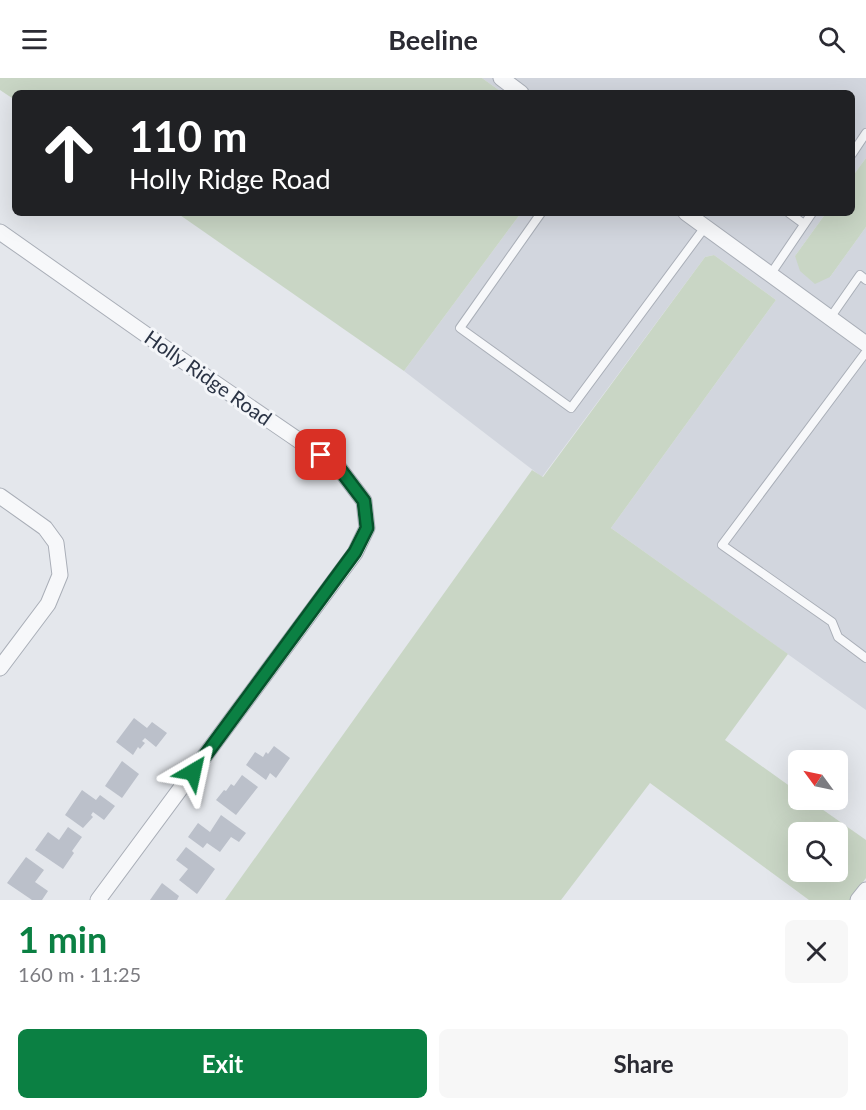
<!DOCTYPE html>
<meta charset="utf-8">
<style>
body{margin:0;font-family:Lato,sans-serif;background:#f7f7f7;color:#2b2b33;height:100vh;display:flex;flex-direction:column;font-size:22px;white-space:nowrap}
*{box-sizing:border-box;margin:0}
p{font-size:20px;color:#7c7c81}
.icon{flex:none;width:33px;height:33px;fill:none;stroke:currentColor;stroke-width:2;stroke-linecap:round;stroke-linejoin:round}
.map{position:relative;height:822px;overflow:hidden}
.side{display:flex;flex-direction:column;background:#fff;flex:1}
.side>*{flex:none}
.guide{position:absolute;left:12px;top:12px;width:843px;height:126px;border-radius:9px;box-shadow:0 6px 24px #0002;background:#202124;color:#fff;overflow:hidden}
.needle{width:39px;rotate:303deg}
.fabs{position:absolute;left:788px;top:672px;display:grid;gap:12px}
.fabs a{display:grid;place-items:center;width:60px;height:60px;border-radius:9px;background:#fff;box-shadow:0 6px 24px #0002;font-size:30px}
.pin{position:absolute;display:grid;place-items:center;width:51px;height:51px;color:#fff;margin:-26px;border-radius:12px;box-shadow:0 3px 9px #0006}
.me{position:absolute;width:66px;margin:-33px;rotate:36deg;stroke-linejoin:round;filter:drop-shadow(0 0 4px #0008)}
.turn{display:flex;align-items:center;gap:21px;height:126px;padding:0 18px;font-size:27px}
.turn .icon{width:78px;height:78px;stroke-width:2.5}
.turn b{display:block;font-size:42px;line-height:51px}
.round{display:grid;place-items:center;flex:none;width:63px;height:63px;border-radius:9px;background:#f7f7f7}
.head{display:flex;align-items:center;justify-content:space-between;height:102px;padding:0 18px}
h1{font-size:36px;font-weight:700;line-height:45px;color:#0b8043}
.button{display:flex;gap:12px;margin-top:auto;padding:12px 18px}
.button a{flex:1;height:69px;border-radius:9px;background:#0b8043;color:#fff;font-size:24px;font-weight:700;line-height:69px;text-align:center}
.button a+a{background:#f7f7f7;color:#2b2b33}
header{display:flex;justify-content:space-between;align-items:center;height:78px;padding:0 18px;background:#fff;font-size:27px;font-weight:700}
.map>svg:first-child{display:block}
.built{fill:#d2d6de}
.green{fill:#c9d6c5;fill-rule:evenodd}
.building{fill:#bbc0ca}
.lines{fill:none;stroke-linecap:round;stroke-linejoin:round}
.lane-casing{stroke:#a9aeb7;stroke-width:10}
.street-casing{stroke:#a9aeb7;stroke-width:17}
.lane{stroke:#f7f8fa;stroke-width:8}
.street{stroke:#f7f8fa;stroke-width:15}
.route-casing{stroke:#07532c;stroke-width:15}
.route{stroke:#0b8043;stroke-width:10}
.labels{text-anchor:middle;stroke-width:6;stroke-linejoin:round;paint-order:stroke}
.street-label{font-size:20px;fill:#2b3445;stroke:#f4f6f9}
</style>
<header><svg class="icon" aria-label="menu" viewBox="0 0 24 24"><path d="M4 6h16M4 12h16M4 18h16"/></svg>Beeline<svg class="icon" aria-label="search" viewBox="0 0 24 24"><circle cx="10" cy="10" r="6"/><path d="M15 15l6 6"/></svg></header>
<div class="map">
<svg width="866" height="822" viewBox="0 0 866 822">
<rect width="100%" height="100%" fill="#e4e7ec"/>
<g class="built">
<path d="M482,0H866V80L852,99V15H503Z"/>
<path d="M521,135H826L795,178L830,199L866,149V632L611,450L776,222L714,177L705,179L542,399L404,293Z"/>
</g>
<g class="green">
<path d="M0,0H482L503,15H15V22L0,12Z"/>
<path d="M866,80V149L830,199L815,206L800,193L795,178L826,135H852V99Z"/>
<path d="M177,135H521L404,293Z"/>
<path d="M714,177L776,222L611,450L788,576L725,662L798,714V722H809L866,762V800L850,822H809L650,705L561,822H225L532,392L543,399L705,179ZM798,754H837V794H798Z"/>
</g>
<g class="building">
<path d="M134,640L147,650L152,644L167,655L156,669L145,660L142,663L145,665L140,671L138,669L133,677L116,664Z"/>
<path d="M274,668L290,680L276,700L270,695L266,702L246,687L255,674L263,679L266,674L268,676Z"/>
<path d="M122,683L139,696L122,720L105,708Z"/>
<path d="M242,697L258,709L236,737L216,722L224,712L226,713L231,706L234,708Z"/>
<path d="M82,712L96,722L100,717L115,728L104,742L93,734L91,737L93,739L83,750L65,737Z"/>
<path d="M221,737L246,755L239,764L231,759L220,774L207,765L203,770L188,759L198,745L210,754Z"/>
<path d="M68,749L82,759L72,773L74,775L63,791L35,772L48,754L59,762Z"/>
<path d="M186,769L215,791L197,816L179,802L188,791L176,782Z"/>
<path d="M26,779L44,792L35,804L48,813L42,822H32L7,805Z"/>
<path d="M162,805L179,818L177,822H150Z"/>
</g>
<g class="lines">
<g class="lane-casing">
<g id="lane">
<path d="M852,76L866,55"/>
<path d="M541,135L460,250L571,330L705,149"/>
<path d="M789,135L804,146"/>
<path d="M770,197L812,135"/>
<path d="M830,240L860,197L866,202"/>
<path d="M866,274L722,467L832,544L838,559L866,580"/>
</g>
</g>
<g class="street-casing">
<g id="street">
<path d="M501,0L521,15"/>
<path d="M686,135L866,266"/>
<path d="M0,154L209,301L339,390L364,423L367,450L355,475L98,822"/>
<path d="M0,418L45,450L56,465L60,497L48,526L0,590"/>
<path d="M858,822L866,812"/>
</g>
</g>
<use href="#lane" class="lane"/>
<use href="#street" class="street"/>
</g>
<g class="lines">
<g class="route-casing">
<path id="route" d="M193,694L355,474L367,450L364,423L339,390L321,377"/>
</g>
<use href="#route" class="route"/>
</g>
<g class="labels">
<g class="street-label">
<text transform="translate(208 300) rotate(35)" y="7">Holly Ridge Road</text>
</g>
</g>
</svg>
<div class="fabs">
<a><svg class="needle" viewBox="-14 -14 28 28"><path d="M0-13l5 13h-10z" fill="#e53935"/><path d="M0 13l5-13h-10z" fill="#7c7c81"/></svg></a>
<a><svg class="icon" aria-label="search" viewBox="0 0 24 24"><circle cx="10" cy="10" r="6"/><path d="M15 15l6 6"/></svg></a>
</div>
<div class="pin" style="left:321px;top:377px;background:#d93025"><svg class="icon" aria-label="arrive" viewBox="0 0 24 24"><path d="M6 21V4h12l-3 4 3 4H6"/></svg></div>
<svg class="me" style="left:193px;top:694px" viewBox="-20 -20 40 40"><path d="M0-17L14 15 0 8-14 15z" fill="#0b8043" stroke="#fff" stroke-width="4"/></svg>
<div class="guide">
<div class="turn"><svg class="icon" aria-label="ahead" viewBox="0 0 24 24"><path d="M12 20V5M6 11l6-6 6 6"/></svg><div><b>110 m</b>Holly Ridge Road</div></div>
</div>
</div>
<section class="side">
<div class="head"><div><h1>1 min</h1><p>160 m · 11:25</p></div><a class="round"><svg class="icon" aria-label="close" viewBox="0 0 24 24"><path d="M6 6l12 12M18 6L6 18"/></svg></a></div>
<div class="button"><a>Exit</a><a>Share</a></div>
</section>
